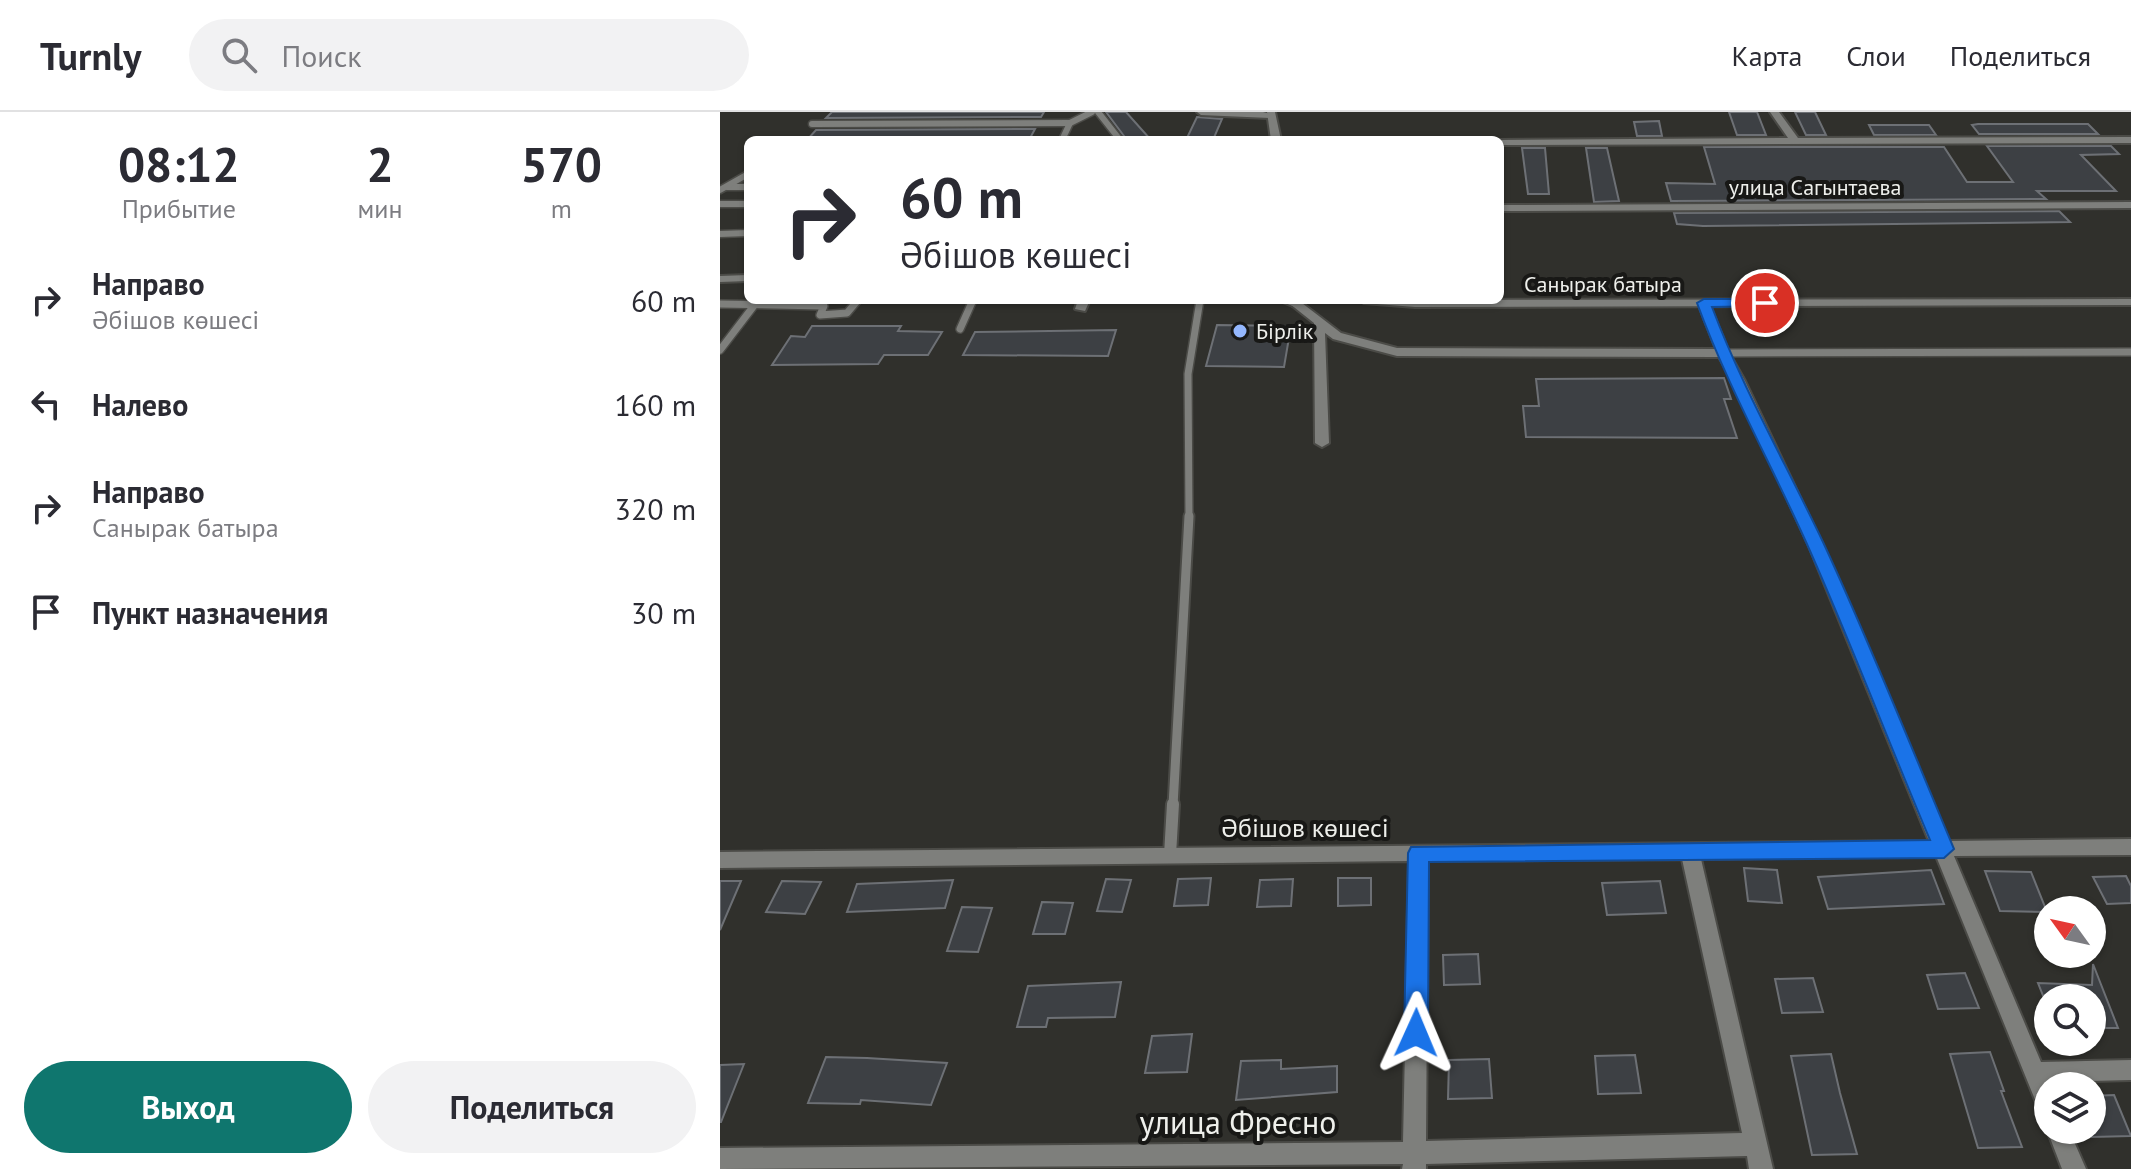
<!DOCTYPE html>
<html lang="ru">
<meta charset="utf-8">
<style>
body{margin:0;font-family:"PT Sans",sans-serif;background:#f2f2f3;color:#2b2b33;height:100vh;display:flex;flex-direction:column;font-size:30px;white-space:nowrap}
*{box-sizing:border-box;margin:0}
p{font-size:26px;color:#7c7c81}
.icon{flex:none;width:44px;height:44px;fill:none;stroke:currentColor;stroke-width:2;stroke-linecap:round;stroke-linejoin:round}
.map{position:relative;flex:1;overflow:hidden}
.sheet{display:flex;flex-direction:column;background:#fff;width:720px}
.sheet>*{flex:none}
.hud{position:absolute;left:24px;top:24px;width:760px;height:168px;border-radius:12px;box-shadow:0 2px 6px #0004;background:#fff;color:#2b2b33;overflow:hidden}
.needle{width:52px;rotate:303deg}
.controls{position:absolute;left:1314px;top:784px;display:grid;gap:16px}
.controls a{display:grid;place-items:center;width:72px;height:72px;border-radius:50%;background:#fff;box-shadow:0 2px 6px #0004;font-size:40px}
.pin{position:absolute;display:grid;place-items:center;width:68px;height:68px;color:#fff;margin:-34px;border:4px solid #fff;border-radius:50%;box-shadow:0 2px 8px #0007}
.me{position:absolute;width:88px;margin:-44px;rotate:1deg;stroke-linejoin:round;filter:drop-shadow(0 0 6px #0008)}
.turn{display:flex;align-items:center;gap:28px;height:168px;padding:0 24px;font-size:36px}
.turn .icon{width:104px;height:104px;stroke-width:2.5}
.turn b{display:block;font-size:56px;line-height:68px}
.eta{display:flex;justify-content:space-evenly;align-items:center;height:136px;text-align:center}
.eta b{font-size:48px;font-weight:700;line-height:56px}
.primary-button{display:flex;gap:16px;margin-top:auto;padding:16px 24px}
.primary-button a{flex:1;height:92px;border-radius:48px;background:#0f766e;color:#fff;font-size:32px;font-weight:700;line-height:92px;text-align:center}
.primary-button a+a{background:#f2f2f3;color:#2b2b33}
ul{padding:0;list-style:none}
li{display:flex;align-items:center;gap:24px;height:104px;padding:0 24px}
li div{flex:1}
li b{display:block;font-size:30px}
li em{font-style:normal}
header{display:flex;align-items:center;gap:48px;box-sizing:border-box;height:112px;padding:0 40px;background:#fff;border-bottom:2px solid #e1e1e2}
header strong{font-size:38px}
nav{display:flex;gap:44px;margin-inline-start:auto;font-size:28px}
.search{width:560px;height:72px;background:#f2f2f3;display:flex;align-items:center;gap:20px;box-sizing:border-box;padding:0 28px;border-radius:44px;color:#7c7c81;font-size:30px}
main{display:flex;flex:1;min-height:0}
.map>svg:first-child{display:block}
.building{fill:#3d4044;stroke:#6d7075;stroke-width:2}
.lines{fill:none;stroke-linecap:round;stroke-linejoin:round}
.service-far3-casing{stroke:#4b4b47;stroke-width:9}
.service-far2-casing{stroke:#4b4b47;stroke-width:10}
.service-far1-casing{stroke:#4b4b47;stroke-width:13}
.service-casing{stroke:#4b4b47;stroke-width:16}
.minor-casing{stroke:#4b4b47;stroke-width:4}
.tertiary-casing{stroke:#4b4b47;stroke-width:4}
.service-far3{stroke:#7e7f7c;stroke-width:6}
.service-far2{stroke:#7e7f7c;stroke-width:7}
.service-far1{stroke:#7e7f7c;stroke-width:9}
.service{stroke:#7e7f7c;stroke-width:12}
.minor{fill:#7e7f7c;fill-rule:evenodd}
.tertiary{fill:#7e7f7c;fill-rule:evenodd}
.route{fill:#1a73e8;stroke:#114b97;stroke-width:2}
.poi-dot{fill:#94b7fd;stroke:#181816;stroke-width:3}
.labels{text-anchor:middle;stroke-width:8;stroke-linejoin:round;paint-order:stroke}
.far-street-label{font-size:22px;fill:#eeefeb;stroke:#181816}
.far-poi-label{font-size:22px;fill:#eeefeb;stroke:#181816;text-anchor:start}
.street-label{font-size:26px;fill:#eeefeb;stroke:#181816}
.near-street-label{font-size:32px;fill:#eeefeb;stroke:#181816}
</style>
<header>
<strong>Turnly</strong>
<div class="search"><svg class="icon" aria-label="search" viewBox="0 0 24 24"><circle cx="10" cy="10" r="6"/><path d="M15 15l6 6"/></svg>Поиск</div>
<nav><a>Карта</a><a>Слои</a><a>Поделиться</a></nav>
</header>
<main>
<section class="sheet">
<div class="eta">
<div><b>08:12</b><p>Прибытие</p></div>
<div><b>2</b><p>мин</p></div>
<div><b>570</b><p>m</p></div>
</div>
<ul>
<li><svg class="icon" aria-label="right" viewBox="0 0 24 24"><path d="M7 20v-9h11M14 6l5 5-5 5"/></svg><div><b>Направо</b><p>Әбішов көшесі</p></div><em>60 m</em></li>
<li><svg class="icon" aria-label="left" viewBox="0 0 24 24"><path d="M17 20v-9H6M10 6l-5 5 5 5"/></svg><div><b>Налево</b></div><em>160 m</em></li>
<li><svg class="icon" aria-label="right" viewBox="0 0 24 24"><path d="M7 20v-9h11M14 6l5 5-5 5"/></svg><div><b>Направо</b><p>Санырак батыра</p></div><em>320 m</em></li>
<li><svg class="icon" aria-label="arrive" viewBox="0 0 24 24"><path d="M6 21V4h12l-3 4 3 4H6"/></svg><div><b>Пункт назначения</b></div><em>30 m</em></li>
</ul>
<div class="primary-button"><a>Выход</a><a>Поделиться</a></div>
</section>
<div class="map">
<svg width="1411" height="1057" viewBox="0 0 1411 1057">
<rect width="100%" height="100%" fill="#30302c"/>
<g class="building">
<path d="M112,0H324L321,5L106,6Z"/>
<path d="M386,0H406L431,28H407Z"/>
<path d="M1009,0H1037L1046,23H1017Z"/>
<path d="M1075,0H1095L1106,23H1086Z"/>
<path d="M477,5L502,7L493,28H466Z"/>
<path d="M939,9L942,24H917L914,10Z"/>
<path d="M1258,12H1368L1378,22H1259L1252,13Z"/>
<path d="M1149,13H1209L1216,23H1154Z"/>
<path d="M315,17L309,28H87L96,18Z"/>
<path d="M1267,34H1391L1399,42L1361,43L1396,79H1317L1326,87L951,89L946,71L995,72L984,35H1224L1247,70H1293Z"/>
<path d="M802,36H825L829,82H808Z"/>
<path d="M866,36H887L899,89L874,90Z"/>
<path d="M1339,99L1350,110L983,114L957,112L954,101Z"/>
<path d="M497,213L571,214L564,255L486,254Z"/>
<path d="M92,214H181L178,219L222,220L208,243H164L158,252L52,253L71,224L85,225Z"/>
<path d="M396,218L388,244L243,243L255,220Z"/>
<path d="M1004,266L1011,287H1004L1017,326L806,325L803,294H819L816,267Z"/>
<path d="M1024,756L1057,758L1062,791L1028,789Z"/>
<path d="M1211,758L1224,792L1108,797L1098,765Z"/>
<path d="M1265,759L1311,760L1327,800L1280,799Z"/>
<path d="M1406,764L1411,774V791L1387,792L1373,765Z"/>
<path d="M491,766L488,793L454,794L458,767Z"/>
<path d="M618,766H651V793L618,794Z"/>
<path d="M386,767L411,768L402,800L377,799Z"/>
<path d="M573,767L571,794L537,795L540,768Z"/>
<path d="M233,768L225,796L127,800L137,772Z"/>
<path d="M0,769H21L0,818Z"/>
<path d="M62,769L101,770L85,802L46,800Z"/>
<path d="M940,769L946,801L887,803L882,771Z"/>
<path d="M322,790L353,791L345,822H313Z"/>
<path d="M242,795L272,796L258,840L227,839Z"/>
<path d="M758,842L760,872L724,873L723,843Z"/>
<path d="M1373,852L1398,916H1372V880V886H1324L1318,871L1372,873Z"/>
<path d="M1245,861L1259,896L1218,897L1207,863Z"/>
<path d="M1093,866L1103,900L1062,901L1055,867Z"/>
<path d="M401,870L395,905L328,906L326,915H297L308,874Z"/>
<path d="M472,922L467,960L425,961L432,924Z"/>
<path d="M1270,940L1284,979H1281L1302,1035L1258,1036L1230,942Z"/>
<path d="M1111,942L1120,981L1137,1042L1092,1043L1071,944Z"/>
<path d="M915,943L921,981L878,982L875,944Z"/>
<path d="M106,945L147,946L227,951L211,993L141,988L140,992L88,991Z"/>
<path d="M769,947L772,986L728,987L729,948Z"/>
<path d="M561,948V957L617,954V980L516,988L521,949Z"/>
<path d="M24,952L1,1010H0V953Z"/>
<path d="M1394,983L1411,1024L1372,1025V984Z"/>
</g>
<g class="lines">
<g class="service-far3-casing">
<g id="service-far3">
<path d="M378,0L400,28"/>
<path d="M92,12L350,11"/>
<path d="M342,28L350,11L372,0"/>
<path d="M7,75H28"/>
<path d="M0,78L28,62"/>
<path d="M0,92H28"/>
<path d="M0,122L28,121"/>
</g>
</g>
<g class="service-far2-casing">
<g id="service-far2">
<path d="M0,192L104,194L100,203L127,201L138,188"/>
<path d="M240,217L253,188"/>
<path d="M0,238L36,191"/>
<path d="M1003,241L1411,240"/>
<path d="M469,406L468,262L480,188"/>
</g>
</g>
<g class="service-far1-casing">
<path id="service-far1" d="M453,694L469,404"/>
</g>
<g class="service-casing">
<path id="service" d="M450,743L453,692"/>
</g>
<g class="minor-casing">
<g id="minor">
<path d="M477,0H543L554,3L550,6L481,3Z"/>
<path d="M1050,0H1059L1078,26L1411,25V31L780,33V28H777L1068,26Z"/>
<path d="M1411,90V96L780,99V93Z"/>
<path d="M358,188H370L365,199L355,197Z"/>
<path d="M565,188H578L621,221L677,236L996,237L978,191L988,189L1009,241L1025,269L1103,434L1228,729L1411,727V743L1234,744L1321,950L1411,948V968L1330,970L1328,1003L1320,1000L1216,744L981,747L1053,1057H1029L1027,1044L706,1052V1057H682L683,1052L0,1057V1036L683,1030L689,749L0,756V740L1209,729L1089,434L1013,269L999,245L677,244L613,227L605,221L609,331L602,335L595,331L594,211ZM962,747L1022,1021L706,1029L708,749Z"/>
<path d="M1328,1015V1018H1349L1366,1057H1342L1327,1018Z"/>
</g>
</g>
<g class="tertiary-casing">
<g id="tertiary">
<path d="M547,0H555L561,28H551Z"/>
<path d="M28,163V169L0,170V164Z"/>
<path d="M1411,187V193L695,195L644,191L638,188Z"/>
<path d="M558,188H575L581,192L575,195Z"/>
</g>
</g>
<use href="#service-far3" class="service-far3"/>
<use href="#service-far2" class="service-far2"/>
<use href="#service-far1" class="service-far1"/>
<use href="#service" class="service"/>
<use href="#minor" class="minor"/>
<use href="#tertiary" class="tertiary"/>
</g>
<path class="route" d="M1045,187L1050,188V194L992,195C1022,275 1066,352 1103,430C1150,531 1191,635 1234,737L1224,746L709,750L708,921L705,929L696,932L687,929L684,921L688,741L691,735L1210,728C1168,629 1130,528 1086,430C1050,350 1007,273 977,191L984,187Z"/>
<circle class="poi-dot" cx="520" cy="219" r="8"/>
<g class="labels">
<g class="far-street-label">
<text x="1095" y="83">улица Сагынтаева</text>
<text x="883" y="180">Санырак батыра</text>
</g>
<g class="far-poi-label">
<text x="536" y="227">Бірлік</text>
</g>
<g class="street-label">
<text x="585" y="725">Әбішов көшесі</text>
</g>
<g class="near-street-label">
<text x="518" y="1022">улица Фресно</text>
</g>
</g>
</svg>
<div class="controls">
<a><svg class="needle" viewBox="-14 -14 28 28"><path d="M0-13l5 13h-10z" fill="#e53935"/><path d="M0 13l5-13h-10z" fill="#7c7c81"/></svg></a>
<a><svg class="icon" aria-label="search" viewBox="0 0 24 24"><circle cx="10" cy="10" r="6"/><path d="M15 15l6 6"/></svg></a>
<a><svg class="icon" aria-label="layers" viewBox="0 0 24 24"><path d="M12 4l9 5-9 5-9-5zM3 14l9 5 9-5"/></svg></a>
</div>
<div class="pin" style="left:1045px;top:191px;background:#d93025"><svg class="icon" aria-label="arrive" viewBox="0 0 24 24"><path d="M6 21V4h12l-3 4 3 4H6"/></svg></div>
<svg class="me" style="left:696px;top:921px" viewBox="-20 -20 40 40"><path d="M0-17L14 15 0 8-14 15z" fill="#1a73e8" stroke="#fff" stroke-width="4"/></svg>
<div class="hud">
<div class="turn"><svg class="icon" aria-label="right" viewBox="0 0 24 24"><path d="M7 20v-9h11M14 6l5 5-5 5"/></svg><div><b>60 m</b>Әбішов көшесі</div></div>
</div>
</div>
</main>
